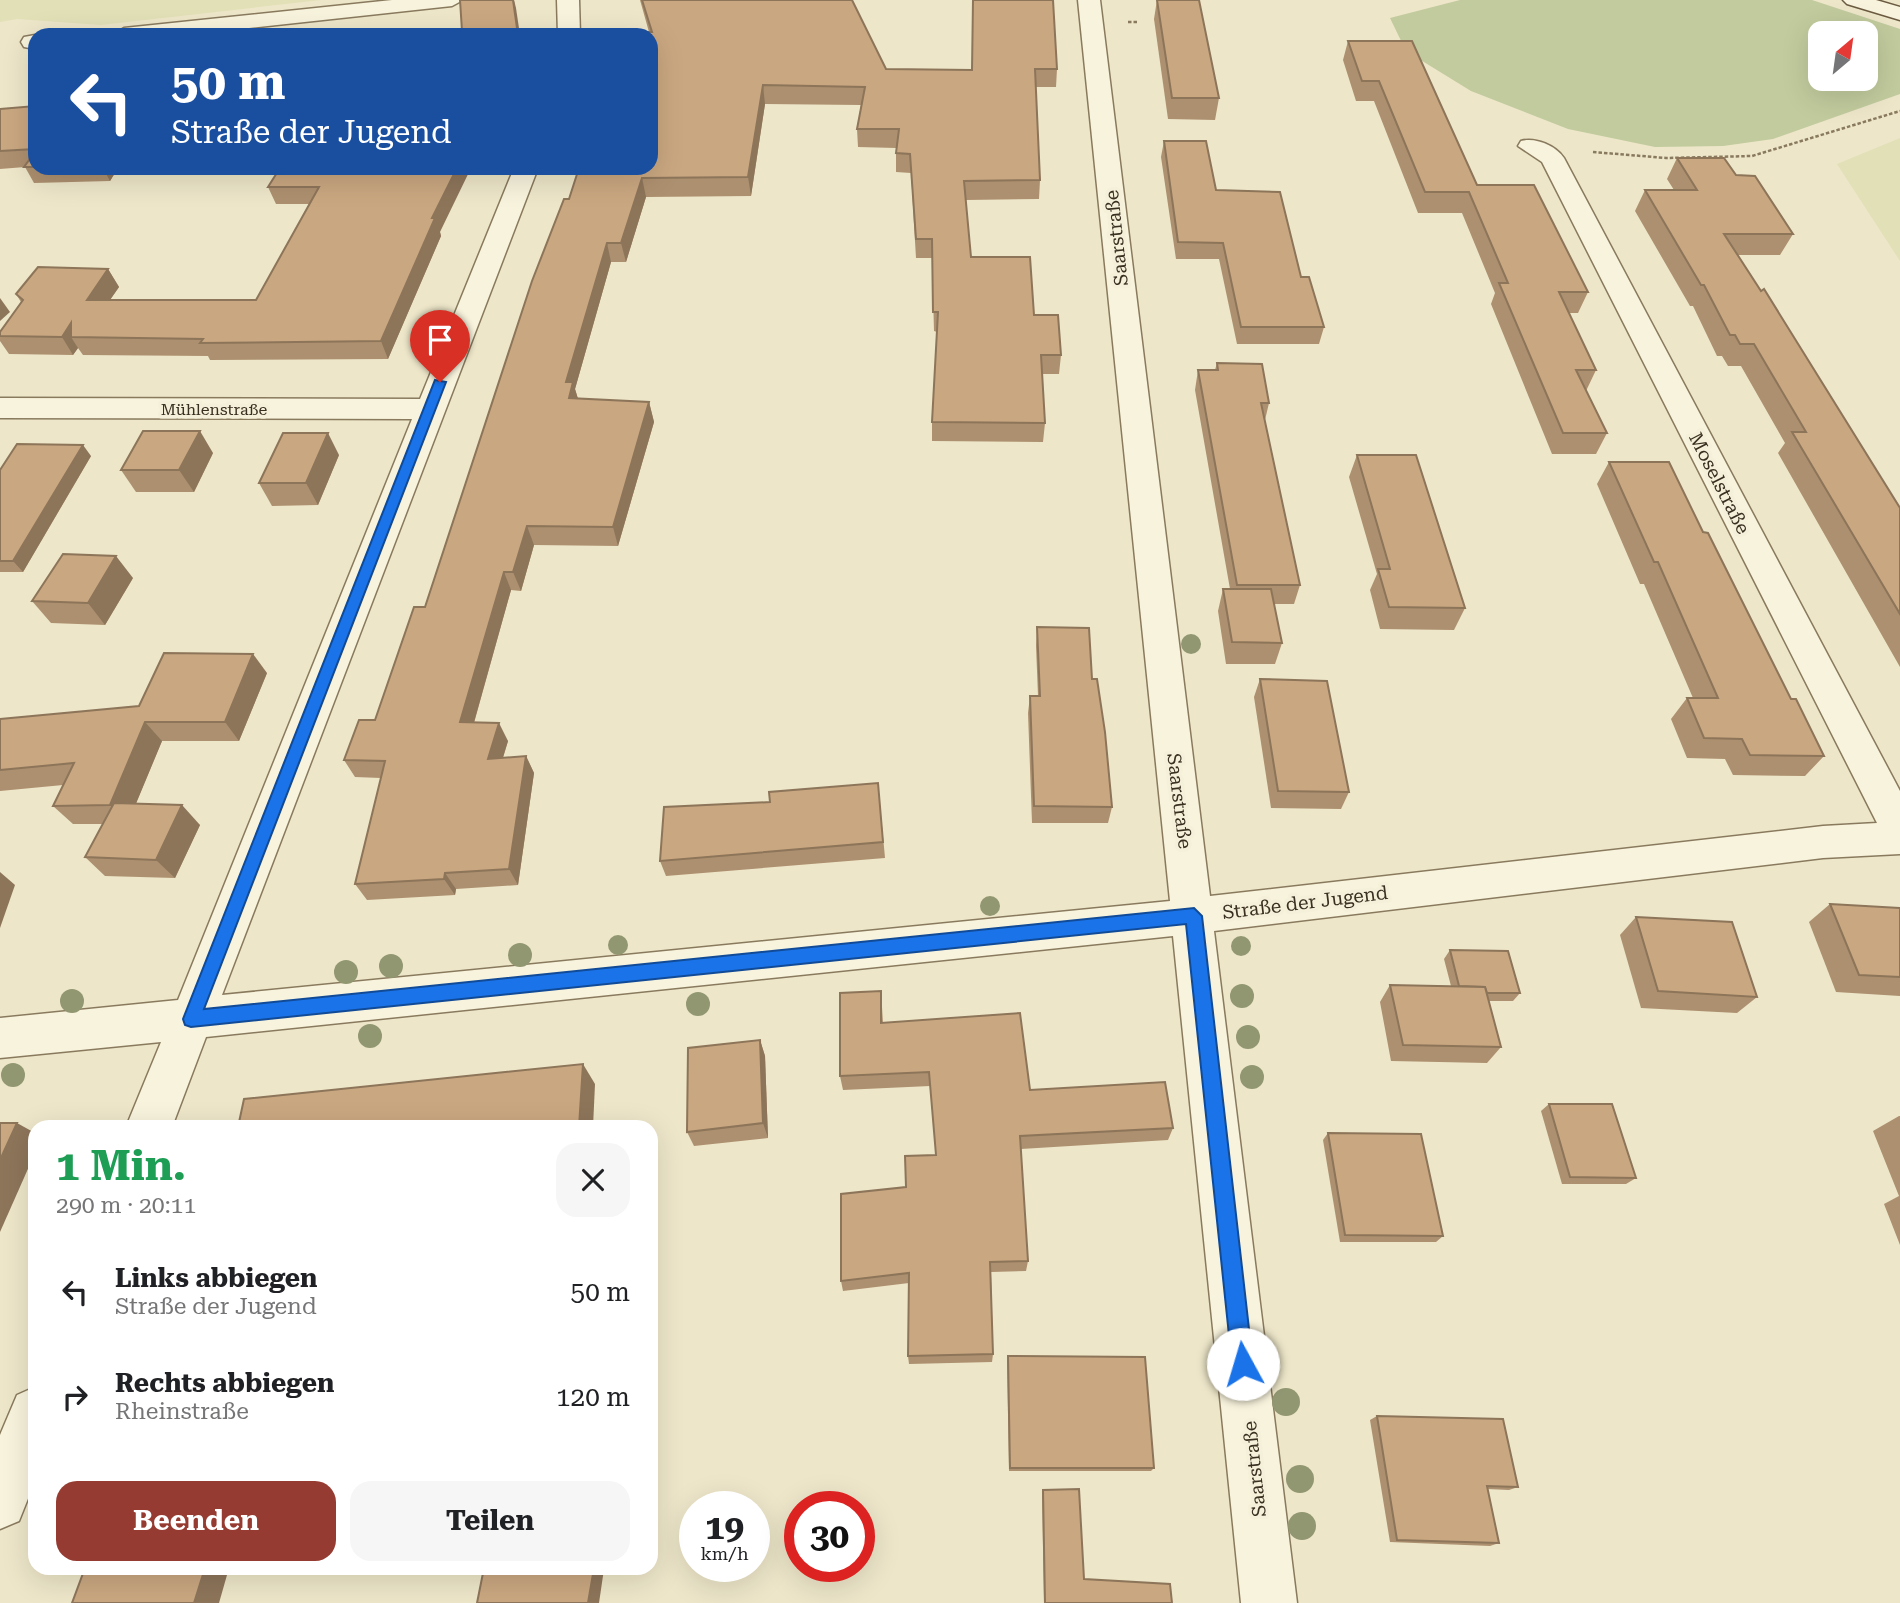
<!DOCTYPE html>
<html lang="de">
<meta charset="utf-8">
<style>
body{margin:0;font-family:"Roboto Serif",serif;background:#f6f6f6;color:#202124;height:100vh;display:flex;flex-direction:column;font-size:26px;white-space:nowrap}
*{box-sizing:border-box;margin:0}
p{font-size:23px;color:#757577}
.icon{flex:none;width:38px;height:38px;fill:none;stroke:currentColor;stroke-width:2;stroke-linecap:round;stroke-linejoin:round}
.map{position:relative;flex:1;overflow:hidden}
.details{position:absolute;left:28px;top:1120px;width:630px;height:455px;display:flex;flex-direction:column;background:#fff;border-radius:21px;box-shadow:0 7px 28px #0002}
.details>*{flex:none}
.banner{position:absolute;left:28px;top:28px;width:630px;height:147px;border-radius:21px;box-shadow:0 7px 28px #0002;background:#1a4fa0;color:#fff;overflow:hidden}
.needle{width:46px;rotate:29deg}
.controls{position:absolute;left:1808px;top:21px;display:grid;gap:14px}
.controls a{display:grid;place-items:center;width:70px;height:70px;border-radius:14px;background:#fff;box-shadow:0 7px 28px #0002;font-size:35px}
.speed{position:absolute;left:679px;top:1491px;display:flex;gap:14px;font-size:35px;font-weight:700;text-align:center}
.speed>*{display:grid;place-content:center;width:91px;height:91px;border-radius:50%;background:#fff;box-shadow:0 7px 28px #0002;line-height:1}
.speed small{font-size:18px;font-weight:400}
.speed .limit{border:10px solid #d22;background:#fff;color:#111}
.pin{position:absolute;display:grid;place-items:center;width:60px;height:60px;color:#fff;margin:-72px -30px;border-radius:50% 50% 50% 0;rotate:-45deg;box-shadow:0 0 7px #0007}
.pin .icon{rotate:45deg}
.me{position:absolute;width:77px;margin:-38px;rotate:354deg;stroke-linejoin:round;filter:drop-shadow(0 0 5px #0008)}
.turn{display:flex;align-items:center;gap:24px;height:147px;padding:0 28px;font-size:32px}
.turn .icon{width:91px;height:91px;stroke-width:2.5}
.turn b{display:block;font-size:49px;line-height:60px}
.round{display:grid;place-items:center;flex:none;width:74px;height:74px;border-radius:21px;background:#f6f6f6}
.overview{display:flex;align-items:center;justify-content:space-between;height:119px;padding:0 28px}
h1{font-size:42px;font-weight:700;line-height:52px;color:#1e9e55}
.cta{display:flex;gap:14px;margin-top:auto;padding:14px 28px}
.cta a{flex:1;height:80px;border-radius:21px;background:#963b31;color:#fff;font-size:28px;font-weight:700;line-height:80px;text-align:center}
.cta a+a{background:#f6f6f6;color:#202124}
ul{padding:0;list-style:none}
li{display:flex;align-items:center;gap:21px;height:105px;padding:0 28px}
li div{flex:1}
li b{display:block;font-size:26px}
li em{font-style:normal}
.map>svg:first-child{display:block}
.farmland{fill:#e2e0b7}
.green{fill:#c1cb9d;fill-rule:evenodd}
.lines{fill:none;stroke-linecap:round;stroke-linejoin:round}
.street-casing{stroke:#897a5e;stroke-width:3}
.secondary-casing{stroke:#6b5b41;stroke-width:3}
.path{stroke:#897a5e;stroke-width:2.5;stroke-dasharray:3.5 2;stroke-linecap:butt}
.street{fill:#f8f3dc;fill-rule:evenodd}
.secondary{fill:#f8f3dc;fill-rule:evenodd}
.tree{fill:#919771}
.wall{fill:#ad906f}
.shaded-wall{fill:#8d755a}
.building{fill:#c9a781;stroke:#8d755a;stroke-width:2}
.route{fill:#1a73e8;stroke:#114b97;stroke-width:2}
.labels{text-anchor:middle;stroke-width:7;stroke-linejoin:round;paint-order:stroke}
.far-street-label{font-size:16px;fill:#3a3021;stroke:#f5f0d9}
.street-label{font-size:19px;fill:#3a3021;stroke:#f5f0d9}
</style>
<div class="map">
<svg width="1900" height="1603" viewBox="0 0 1900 1603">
<rect width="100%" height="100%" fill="#ede6c9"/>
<g class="farmland">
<path d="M0,0H321L101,25L17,19L0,22Z"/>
<path d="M1900,138V261L1837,164Z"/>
</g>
<path class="green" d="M1460,0H1812L1900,29V94L1773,139L1723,146L1655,147L1568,129L1471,91L1406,51L1390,18ZM1820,33H1866V79H1820Z"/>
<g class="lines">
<g class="street-casing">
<g id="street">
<path d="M392,0H463L452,6L185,35H113L124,28Z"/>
<path d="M557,0H579L580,35H558Z"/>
<path d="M1078,0H1100L1210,896L1823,826L1877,823L1542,162L1518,146L1521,141C1536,137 1556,146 1564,158L1900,791V854L1823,858L1214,931L1297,1603H1241L1173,936L206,1037L172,1127H126L161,1042L0,1058V1018L178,1000L412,419L0,418V398L420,399L514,168H538L222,995L1170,901Z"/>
<path d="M35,35V49L24,47L21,42L24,37Z"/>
<path d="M35,1387V1481L19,1521L0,1529V1435L17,1395Z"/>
</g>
</g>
<g class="secondary-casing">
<path id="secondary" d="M1843,0H1876L1900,7V20L1847,4Z"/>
</g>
<g class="path">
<path d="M1128,22H1139"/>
<path d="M1593,152L1666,158L1752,156L1900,111"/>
</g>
<use href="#street" class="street"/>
<use href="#secondary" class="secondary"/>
</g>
<g class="tree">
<circle cx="1191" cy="644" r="10"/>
<circle cx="990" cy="906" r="10"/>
<circle cx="618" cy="945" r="10"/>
<circle cx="1241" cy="946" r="10"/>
<circle cx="520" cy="955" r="12"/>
<circle cx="391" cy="966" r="12"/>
<circle cx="346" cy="972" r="12"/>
<circle cx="1242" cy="996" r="12"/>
<circle cx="72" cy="1001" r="12"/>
<circle cx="698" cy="1004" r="12"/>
<circle cx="370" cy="1036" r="12"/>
<circle cx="1248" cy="1037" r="12"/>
<circle cx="13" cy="1075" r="12"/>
<circle cx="1252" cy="1077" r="12"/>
<circle cx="1286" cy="1402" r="14"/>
<circle cx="1300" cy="1479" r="14"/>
<circle cx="1302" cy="1526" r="14"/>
</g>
<g class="wall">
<path d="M640,0H852L886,69H1057L1056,87H1036L1040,180L1039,199L966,200L971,257L1034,315L1061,355L1059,374H1042L1045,423L1043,442L932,441V422L937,332L934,331L932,258H916L911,173L896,172V148L858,147L857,129L861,105L765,104L751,196L646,197L626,262H611L575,389L578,399L649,402L654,422L618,546L534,545L521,591L511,590L474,723L508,741L503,758L526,756L534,773L518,885L456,889L455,895L367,900L355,884L381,778L355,777L344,760L375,720L425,607L569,199L649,32Z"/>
<path d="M1157,0H1199L1219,98L1215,120L1168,119L1154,19Z"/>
<path d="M1348,41L1477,185L1588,292L1578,313H1569L1596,370L1586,391L1607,433L1596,454H1552L1491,304L1495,293L1462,213H1418L1374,101H1356L1343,60Z"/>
<path d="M35,106V168H118L110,181L34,183L25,167L0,169V109Z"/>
<path d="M1164,141L1216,190L1301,277L1324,327L1319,344H1237L1219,259H1176L1161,157Z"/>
<path d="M1677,158L1736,175L1793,234L1780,255H1738L1900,508V667L1778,453L1785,443L1741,366H1728L1722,356H1717L1693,306H1690L1635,211L1645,190H1674L1667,179Z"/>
<path d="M280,168L440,232L441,236L388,359L210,360L208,356L83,355L78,348L73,355L9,354L0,341V332L21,302L16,294L108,269L119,287L110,300H256L309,204H276L268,187Z"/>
<path d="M1217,363L1269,403L1265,420L1300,585L1294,604H1274L1282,643L1275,664H1226L1218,611L1223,589H1230L1195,390L1198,370H1215Z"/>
<path d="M213,453L194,492H136L121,470Z"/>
<path d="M339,455L318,505L272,506L259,483Z"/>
<path d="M1357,455L1465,608L1454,630L1380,629L1370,590L1377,574L1349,477Z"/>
<path d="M91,456L23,572H0V470Z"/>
<path d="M1609,462L1703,532L1791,699L1824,756L1805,776L1733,775L1725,759L1687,758L1671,719L1687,698H1693L1644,584H1640L1597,484Z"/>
<path d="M133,578L105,625L51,623L32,601Z"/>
<path d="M1037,627L1092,679L1112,807L1108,823H1032L1028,713L1030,696H1038L1036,646Z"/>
<path d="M267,673L239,741H162L136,803L200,825L175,878L105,876L85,857L103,824H73L53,806L63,785L0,791V719L139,706Z"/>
<path d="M1260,679L1349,792L1341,809L1271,808L1254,697Z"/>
<path d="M878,783L885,858L666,876L660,861L770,802Z"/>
<path d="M1830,904L1900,908V996L1836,992L1809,922Z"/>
<path d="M1636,917L1757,997L1737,1013L1641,1008L1620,935Z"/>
<path d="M1450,950L1520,993L1513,1001H1489L1501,1047L1487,1063L1391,1061L1380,1002L1390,985L1451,986L1444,959Z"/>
<path d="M881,991L883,1023L1030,1090L1173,1128L1168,1140L1021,1149L1028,1261L1026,1271L991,1272L993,1354L992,1362L909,1364L908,1356L909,1283L843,1291L841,1281L906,1187L936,1155L930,1086L843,1090L840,1076Z"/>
<path d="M760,1040L765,1056L768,1138L694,1146L687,1132Z"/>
<path d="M1549,1104L1636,1178L1626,1184H1562L1541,1111Z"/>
<path d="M1899,1116H1900V1245L1884,1204L1899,1196L1873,1131Z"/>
<path d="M1328,1133L1443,1236L1436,1242H1340L1323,1140Z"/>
<path d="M1008,1356L1154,1468L1151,1471H1009L1007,1360Z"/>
<path d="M1377,1416L1518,1487L1509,1490L1487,1489L1499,1543L1490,1546L1390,1542L1370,1420Z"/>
<path d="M1043,1490L1084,1579L1172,1603H1044L1042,1493Z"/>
</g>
<g class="shaded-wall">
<path d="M513,0H514L516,8L520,35H518Z"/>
<path d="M763,85L765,104L751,196L748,177Z"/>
<path d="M103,168H118L110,181Z"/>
<path d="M457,168H471L440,232L441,236L388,359L381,341L432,218Z"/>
<path d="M642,178L646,197L626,262L621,243Z"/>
<path d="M607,243L611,262L575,389L579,402L569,398L566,382Z"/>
<path d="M108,269L119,287L98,317L87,300Z"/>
<path d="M0,298L10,312L0,321Z"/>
<path d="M71,323V337L78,348L73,355L62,337Z"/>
<path d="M649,402L654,422L618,546L613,527Z"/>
<path d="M200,431L213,453L194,492L179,470Z"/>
<path d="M328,433L339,455L318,505L306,483Z"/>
<path d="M83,445L91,456L23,572L13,561Z"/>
<path d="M527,526L534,545L521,591L513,572Z"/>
<path d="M116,556L133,578L105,625L88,603Z"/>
<path d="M504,572L511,590L469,740L460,722Z"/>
<path d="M253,654L267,673L239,741L225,722Z"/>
<path d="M145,722L162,741L128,823L110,805Z"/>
<path d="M499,723L508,741L497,776L488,759Z"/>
<path d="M526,756L534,773L518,885L509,869Z"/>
<path d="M182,805L200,825L175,878L156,860Z"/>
<path d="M0,872L15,885L0,928Z"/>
<path d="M445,873L456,889L455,895L444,879Z"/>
<path d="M760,1040L765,1056L768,1138L763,1123Z"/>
<path d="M583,1064L595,1084L593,1127H579Z"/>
<path d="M17,1123L35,1133V1153L0,1232V1160Z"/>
<path d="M205,1568H229L219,1603H194Z"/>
<path d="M594,1568L604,1569L599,1603H588Z"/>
</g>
<g class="building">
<path d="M460,0H513L518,35H426L462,31Z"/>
<path d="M642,0H852L886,69L972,70L973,0H1053L1057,69H1035L1040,180L964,181L971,257H1030L1034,315H1058L1061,355H1041L1045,423L932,422L938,312H933L932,239H916L910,154L896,153L899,129H857L865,87L763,85L748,177L642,178L621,243H607L566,382H573L569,398L649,402L613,527L527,526L513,572H504L460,722L499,723L488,759L526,756L509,869L445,873L444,879L355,884L385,761L344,760L359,720H375L414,607H425L532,281L564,199H569L579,168H651V35H621L622,32H652Z"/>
<path d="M1157,0H1199L1219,98H1172Z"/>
<path d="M367,29L366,35H302Z"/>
<path d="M1348,41H1412L1477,185H1534L1588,292H1559L1596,370H1576L1607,433H1563L1499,283H1508L1469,192H1425L1379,81H1362Z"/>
<path d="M35,106V149L0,151V109Z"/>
<path d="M1164,141H1206L1216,190L1280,192L1301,277H1309L1324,327H1241L1223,243L1178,242Z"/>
<path d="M35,152V167H24Z"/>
<path d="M1677,158H1724L1736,175L1755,176L1793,234H1724L1761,291L1764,289L1900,508V614L1792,432H1806L1754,344H1740L1735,335H1730L1704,285H1701L1645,190H1697Z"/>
<path d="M280,168H457L432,218H435L381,341L200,343L203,339L71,337V323L62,337L0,336V332L23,300L16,294L38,267L108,269L87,300H256L319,187H268Z"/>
<path d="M1217,363L1262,364L1269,403H1261L1300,585H1237L1198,370H1218Z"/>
<path d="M143,431H200L179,470H121Z"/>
<path d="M283,433H328L306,483H259Z"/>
<path d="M17,444L83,445L13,561H0V470Z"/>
<path d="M1357,455H1416L1465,608L1389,607L1378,569H1390Z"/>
<path d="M1609,462H1669L1703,532L1708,533L1791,699H1796L1824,756L1750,755L1742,739L1704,738L1687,698H1718L1658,562H1654Z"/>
<path d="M63,554L116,556L88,603L32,601Z"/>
<path d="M1223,589H1271L1282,643L1232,642Z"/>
<path d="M1037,627L1089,628L1092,679H1097L1105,732L1112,807L1034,806L1030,696H1040Z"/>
<path d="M164,653L253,654L225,722H145L110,805L53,806L74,763L0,770V719L139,706Z"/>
<path d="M1260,679L1327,681L1349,792L1278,791Z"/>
<path d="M878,783L883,842L660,861L664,807L770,802L769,792Z"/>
<path d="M114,803L182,805L156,860L85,857Z"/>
<path d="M1830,904L1900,908V977L1859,975Z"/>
<path d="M1636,917L1732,922L1757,997L1658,991Z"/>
<path d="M1450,950L1508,951L1520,993H1487L1485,987L1459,986Z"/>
<path d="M1390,985L1485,987L1501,1047L1403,1045Z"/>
<path d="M881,991V1023L1020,1013L1030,1090L1165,1082L1173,1128L1020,1136L1028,1261L990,1262L993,1354L908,1356L909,1273L841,1281V1194L906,1187L905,1156L936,1155L929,1072L840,1076V993Z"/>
<path d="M760,1040L763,1123L687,1132L688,1048Z"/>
<path d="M583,1064L579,1127H238L244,1099Z"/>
<path d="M1549,1104H1612L1636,1178L1570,1177Z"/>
<path d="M0,1123H17L0,1160Z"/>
<path d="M1328,1133L1421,1134L1443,1236L1345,1235Z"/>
<path d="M1008,1356L1145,1357L1154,1468H1010Z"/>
<path d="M1377,1416L1503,1419L1518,1487L1487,1486L1499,1543L1397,1540Z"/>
<path d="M1079,1489L1084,1579L1170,1584L1172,1603H1045L1043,1490Z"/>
<path d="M85,1568H205L194,1603H72Z"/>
<path d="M484,1568H594L588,1603H477Z"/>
</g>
<path class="route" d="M435,380L446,382L204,1009L1194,908L1202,916L1253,1364L1250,1372L1243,1375L1235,1372L1232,1364L1186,924L191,1027L185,1025L183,1019Z"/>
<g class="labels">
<g class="far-street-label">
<text x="214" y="415">Mühlenstraße</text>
</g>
<g class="street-label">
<text transform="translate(1116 238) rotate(-96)" y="7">Saarstraße</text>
<text transform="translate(1720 483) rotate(63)" y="7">Moselstraße</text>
<text transform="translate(1180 801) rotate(83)" y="7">Saarstraße</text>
<text transform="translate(1305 902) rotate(-7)" y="7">Straße der Jugend</text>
<text transform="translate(1254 1469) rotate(-96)" y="7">Saarstraße</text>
</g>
</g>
</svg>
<div class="controls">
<a><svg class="needle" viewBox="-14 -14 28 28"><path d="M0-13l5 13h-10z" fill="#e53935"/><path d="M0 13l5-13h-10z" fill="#757577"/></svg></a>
</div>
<div class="speed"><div>19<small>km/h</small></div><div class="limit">30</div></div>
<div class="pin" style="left:440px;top:382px;background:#d93025"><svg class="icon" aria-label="arrive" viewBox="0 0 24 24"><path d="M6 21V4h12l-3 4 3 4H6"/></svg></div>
<svg class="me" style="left:1243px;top:1364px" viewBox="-20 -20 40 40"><circle r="19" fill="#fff"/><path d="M0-13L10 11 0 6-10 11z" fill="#1a73e8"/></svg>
<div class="banner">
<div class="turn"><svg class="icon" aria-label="left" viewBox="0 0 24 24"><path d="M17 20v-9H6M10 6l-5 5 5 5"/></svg><div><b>50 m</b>Straße der Jugend</div></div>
</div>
<section class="details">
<div class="overview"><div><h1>1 Min.</h1><p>290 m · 20:11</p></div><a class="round"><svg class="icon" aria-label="close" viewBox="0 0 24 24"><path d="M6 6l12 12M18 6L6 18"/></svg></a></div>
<ul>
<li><svg class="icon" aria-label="left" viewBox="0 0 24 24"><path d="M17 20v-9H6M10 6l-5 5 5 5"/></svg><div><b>Links abbiegen</b><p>Straße der Jugend</p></div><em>50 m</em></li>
<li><svg class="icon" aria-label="right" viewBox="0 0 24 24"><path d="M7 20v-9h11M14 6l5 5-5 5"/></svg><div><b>Rechts abbiegen</b><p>Rheinstraße</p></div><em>120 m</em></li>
</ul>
<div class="cta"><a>Beenden</a><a>Teilen</a></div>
</section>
</div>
